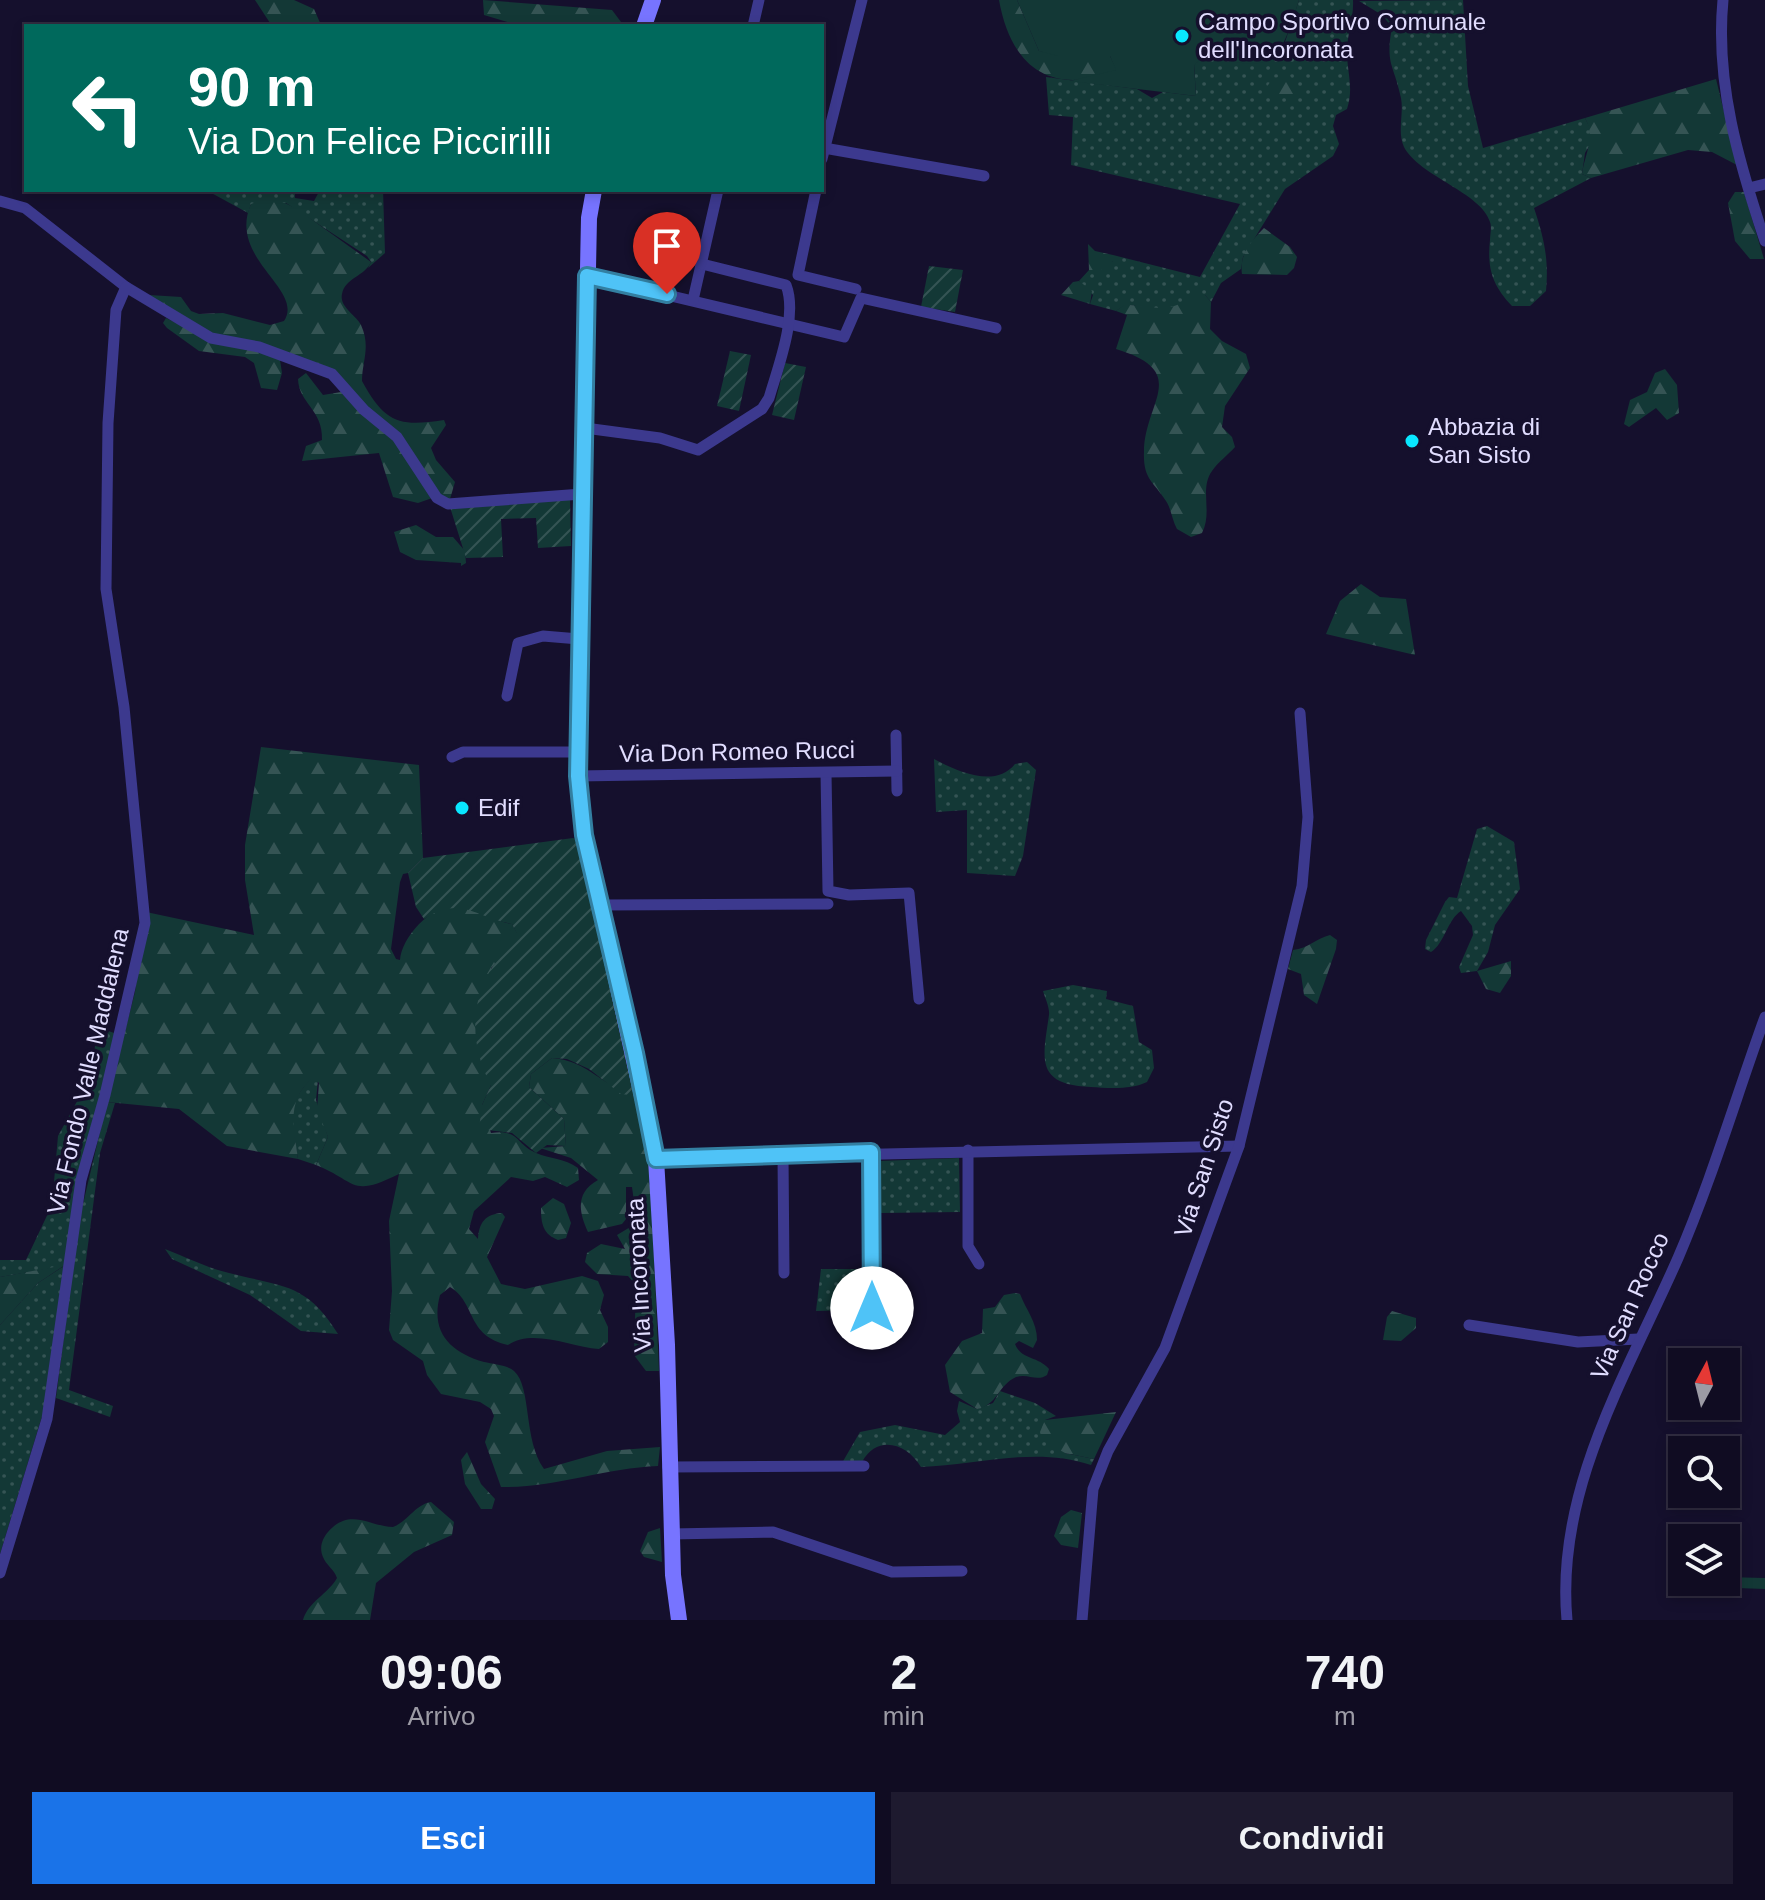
<!DOCTYPE html>
<html lang="it">
<style>
body{margin:0;font-family:Helvetica,sans-serif;background:#1e1a2f;color:#f1f3f6;height:100vh;display:flex;flex-direction:column;font-size:30px;white-space:nowrap}
*{box-sizing:border-box;margin:0}
p{font-size:26px;color:#9c9ba5}
.icon{flex:none;width:44px;height:44px;fill:none;stroke:currentColor;stroke-width:2;stroke-linecap:round;stroke-linejoin:round}
.map{position:relative;height:1620px;overflow:hidden}
.drawer{display:flex;flex-direction:column;background:#100c22;flex:1}
.drawer>*{flex:none}
.banner{position:absolute;left:24px;top:24px;width:800px;height:168px;border-radius:0px;box-shadow:0 4px 12px #0003,0 0 0 2px #302c40;background:#00695c;color:#fff;overflow:hidden}
.needle{width:52px;rotate:7deg}
.fabs{position:absolute;left:1668px;top:1348px;display:grid;gap:16px}
.fabs a{display:grid;place-items:center;width:72px;height:72px;border-radius:0px;background:#100c22;box-shadow:0 4px 12px #0003,0 0 0 2px #302c40;font-size:40px}
.pin{position:absolute;display:grid;place-items:center;width:68px;height:68px;color:#fff;margin:-82px -34px;border-radius:50% 50% 50% 0;rotate:-45deg;box-shadow:0 0 8px #0007}
.pin .icon{rotate:45deg}
.me{position:absolute;width:88px;margin:-44px;rotate:0deg;stroke-linejoin:round;filter:drop-shadow(0 0 6px #0008)}
.turn{display:flex;align-items:center;gap:28px;height:168px;padding:0 32px;font-size:36px}
.turn .icon{width:104px;height:104px;stroke-width:2.5}
.turn b{display:block;font-size:56px;line-height:68px}
.eta{display:flex;justify-content:space-evenly;align-items:center;height:136px;text-align:center}
.eta b{font-size:48px;font-weight:700;line-height:56px}
.button{display:flex;gap:16px;margin-top:auto;padding:16px 32px}
.button a{flex:1;height:92px;border-radius:0px;background:#1a73e8;color:#fff;font-size:32px;font-weight:700;line-height:92px;text-align:center}
.button a+a{background:#1e1a2f;color:#f1f3f6}
.map>svg:first-child{display:block}
.grass{fill:url(#grass-dots)}
.forest{fill:url(#forest-firs)}
.park{fill:#133836}
.garden{fill:url(#garden-furrows)}
.lines{fill:none;stroke-linecap:round;stroke-linejoin:round}
.street{stroke:#3c398e;stroke-width:11}
.secondary{stroke:#7774ff;stroke-width:16}
.route-casing{stroke:#337fa1;stroke-width:20}
.route{stroke:#4fc3f7;stroke-width:14}
.poi-dot{fill:#09e7ff;stroke:#15102d;stroke-width:3}
.labels{text-anchor:middle;stroke-width:7;stroke-linejoin:round;paint-order:stroke}
.poi-label{font-size:24px;fill:#e1ddff;stroke:#15102d;text-anchor:start}
.street-label{font-size:24px;fill:#e1ddff;stroke:#15102d}
</style>
<div class="map">
<svg width="1765" height="1620" viewBox="0 0 1765 1620">
<defs>
<pattern id="grass-dots" width="8" height="8" patternUnits="userSpaceOnUse" patternTransform="scale(2)"><rect width="8" height="8" fill="#133836"/><path d="M2 2h.1M6 6h.1" fill="none" stroke="#355454" stroke-width="1.8" stroke-linecap="round"/></pattern>
<pattern id="forest-firs" width="22" height="20" patternUnits="userSpaceOnUse" patternTransform="scale(2)"><rect width="22" height="20" fill="#133836"/><path d="M5 1l3.5 6h-7zM16 11l3.5 6h-7z" fill="#355454"/></pattern>
<pattern id="garden-furrows" width="10" height="10" patternUnits="userSpaceOnUse" patternTransform="scale(2)"><rect width="10" height="10" fill="#133836"/><path d="M-1 1l2-2M0 10L10 0M9 11l2-2" fill="none" stroke="#355454"/></pattern>
</defs>
<rect width="100%" height="100%" fill="#15102d"/>
<g class="grass">
<path d="M1299,0H1353C1354,18 1347,34 1347,52C1347,72 1354,88 1347,109L1336,115L1333,126L1339,144L1333,156L1285,189L1243,257L1241,269L1221,283L1211,302L1205,295C1189,296 1179,310 1163,310C1151,310 1138,305 1125,305L1116,311L1090,304L1093,295L1079,281L1089,270L1113,261V255L1200,277L1240,204L1071,165L1073,117L1049,115L1046,77L1137,89L1152,98L1163,92L1196,96L1194,64L1203,57L1214,59L1283,48Z"/>
<path d="M1463,0L1468,86L1483,148L1585,118L1591,130V143L1585,153L1582,174L1591,178L1534,208C1544,238 1549,259 1546,291L1530,306H1512C1492,285 1487,268 1490,240C1490,235 1492,227 1490,222C1482,193 1419,176 1404,147C1397,132 1404,114 1401,98C1394,64 1385,65 1392,27L1382,15L1359,1Z"/>
<path d="M206,190H295V198L314,201L320,190H383L385,253L368,268L371,262L367,256L286,203L251,204L248,213Z"/>
<path d="M934,759C957,771 995,789 1015,764L1027,762L1036,770L1023,856L1015,876L967,873V810L936,812Z"/>
<path d="M1487,826L1514,842L1520,889L1495,925L1488,952L1477,971L1461,973L1459,967L1473,935L1472,926L1461,911C1447,920 1445,943 1431,952L1425,949L1426,940L1445,902L1449,897L1457,898L1477,829Z"/>
<path d="M1073,985L1107,991L1106,999L1133,1006L1139,1042L1152,1050L1154,1068L1147,1082C1131,1090 1108,1088 1091,1087C1034,1085 1043,1058 1049,1015C1050,1008 1045,998 1043,991Z"/>
<path d="M97,1027L117,1034L102,1095L43,1413L0,1554V1325L38,1283L64,1266L0,1277V1260H26L52,1205L58,1136L92,1074Z"/>
<path d="M314,1076L318,1080L316,1100L328,1137L316,1165L298,1159C293,1125 283,1104 314,1076Z"/>
<path d="M107,1102L115,1103L100,1153L69,1390L113,1406L110,1417L56,1398L79,1221Z"/>
<path d="M959,1158L960,1212L881,1213L879,1161Z"/>
<path d="M165,1249C186,1257 207,1268 229,1273C282,1287 306,1282 338,1334L301,1331L250,1295L172,1259Z"/>
<path d="M821,1269H863L861,1310L816,1311Z"/>
<path d="M1000,1391L1035,1403L1056,1416L1045,1420L1065,1453L1094,1459L1091,1465C1036,1446 977,1465 921,1467C907,1443 877,1434 862,1462L842,1463L860,1432L895,1425L945,1435L960,1422L957,1411L959,1401L977,1409L993,1403Z"/>
</g>
<g class="forest">
<path d="M255,0H294L314,9L321,25L272,26Z"/>
<path d="M483,0L612,10L621,22L619,26L511,23L484,15Z"/>
<path d="M999,0H1017L1039,51L1110,56L1117,70C1051,97 1011,67 999,0Z"/>
<path d="M1290,76L1298,86L1294,94L1276,95L1266,88L1273,78Z"/>
<path d="M1716,79L1737,165L1712,152L1688,150L1591,178L1582,174C1585,153 1596,138 1585,118Z"/>
<path d="M1735,192H1744L1764,259H1750L1735,241L1728,203Z"/>
<path d="M259,201L285,203L297,209L371,262C365,276 345,278 342,294C339,307 356,315 361,325C371,347 362,361 362,381C385,423 399,427 444,420L446,425L431,448L436,460L455,482L450,499H442L335,374L212,337L149,295L181,297L191,311L199,314L223,313L270,325L284,321C305,289 227,259 251,204Z"/>
<path d="M1264,228L1290,247L1297,257L1294,268L1287,275L1242,274C1239,255 1251,241 1264,228Z"/>
<path d="M1088,244L1095,251L1113,255V261L1101,270H1089Z"/>
<path d="M1079,281L1092,291L1090,304L1061,295L1073,282Z"/>
<path d="M1194,295H1205L1211,302L1210,329L1222,341L1246,354L1250,368L1225,406L1222,427L1232,437L1235,447C1228,455 1218,462 1212,471C1199,489 1213,512 1202,533L1191,537L1177,529C1172,520 1171,508 1166,501C1153,481 1143,479 1144,452C1144,402 1192,372 1116,349L1127,315L1116,311L1124,305C1155,305 1167,316 1194,295Z"/>
<path d="M166,318L211,340L256,348L280,360L282,373L277,390L261,388L254,363L245,357L199,351L167,328L163,323Z"/>
<path d="M1665,369L1677,385L1679,413L1667,420L1656,408L1629,427L1624,424L1630,400L1647,392L1655,373Z"/>
<path d="M306,373L323,395L341,392L394,438L435,497L418,503L393,497L379,453L302,461L306,446L322,440C323,409 299,404 298,379Z"/>
<path d="M416,525L436,537H453L465,551L466,563L461,566V563L416,560L400,552L394,532Z"/>
<path d="M1361,584L1380,597L1406,599L1415,655L1326,634L1340,601Z"/>
<path d="M261,747L419,765L423,858L408,873L403,874L400,882L391,949L396,959L400,960C402,936 432,904 457,906C476,907 493,921 512,924L518,935L513,947L491,968V1085L482,1105L491,1133C520,1129 515,1144 536,1153C550,1159 564,1158 578,1168L579,1180L567,1187L545,1177L533,1181L511,1177L474,1211L469,1229L478,1239C479,1223 485,1214 502,1213L505,1217L487,1257L501,1284L525,1289L582,1276L598,1281L604,1295L600,1310L608,1327V1342L599,1349C571,1347 533,1328 508,1345C466,1336 476,1302 450,1287L440,1295C430,1332 450,1352 484,1362C493,1364 507,1365 514,1371C532,1387 523,1440 544,1469L607,1451L660,1447L658,1466C605,1468 554,1488 501,1487L485,1442L494,1416L491,1409L480,1402L441,1394L427,1375L423,1361L393,1340L389,1330L392,1291L389,1221L399,1174C350,1198 358,1182 316,1165L328,1137L317,1109L319,1083L314,1077C285,1100 294,1128 298,1159L227,1146L179,1109L107,1102L135,992L146,912L254,935L245,880V845Z"/>
<path d="M1330,935L1337,940L1336,949L1317,1004L1304,995L1301,974L1288,969L1293,950C1309,948 1315,939 1330,935Z"/>
<path d="M1511,961V976L1500,993L1486,989L1477,971Z"/>
<path d="M552,1058C588,1060 604,1089 638,1096L650,1166L659,1371H646L634,1355L636,1285L628,1276L597,1274L585,1262L587,1253L601,1244L625,1249L617,1235L637,1223L632,1187H626V1219L622,1224L588,1232C578,1211 576,1192 598,1180L571,1158L540,1148L566,1146L564,1119L529,1087L531,1074Z"/>
<path d="M553,1198L564,1204L571,1223L566,1238L558,1240C543,1234 541,1224 541,1208Z"/>
<path d="M65,1265L38,1283L0,1325V1277Z"/>
<path d="M1015,1293L1020,1294C1026,1310 1037,1322 1037,1340L1033,1348L1019,1341L1015,1344C1021,1360 1038,1356 1049,1369L1047,1375C1037,1382 1028,1373 1016,1377C998,1385 997,1406 977,1409L950,1392L945,1365L962,1341L982,1333L983,1309L995,1307L1004,1295Z"/>
<path d="M1392,1311L1416,1318V1328L1401,1341L1383,1340L1387,1317Z"/>
<path d="M1116,1412L1094,1459L1065,1453L1042,1440L1040,1432L1045,1420Z"/>
<path d="M467,1452L481,1484L495,1499L492,1509H481L465,1484L461,1460Z"/>
<path d="M431,1502L454,1522L452,1535L414,1552L376,1583L370,1620H303C308,1602 328,1594 337,1578C334,1569 326,1565 323,1557C319,1548 322,1539 328,1532C350,1507 368,1526 393,1527C407,1522 416,1504 431,1502Z"/>
<path d="M1071,1510L1082,1513L1078,1548L1061,1545L1054,1536L1061,1517Z"/>
<path d="M660,1528L662,1562L644,1557L640,1551L648,1532Z"/>
</g>
<g class="park">
<path d="M1017,0H1299C1277,71 1273,69 1203,57L1194,65L1196,96L1070,81L1116,70L1110,56H1058L1039,51Z"/>
<path d="M1726,1577L1765,1578V1589L1707,1587V1582H1726Z"/>
</g>
<g class="garden">
<path d="M929,266L963,270L955,312L921,307Z"/>
<path d="M730,351L751,355L739,411L717,406Z"/>
<path d="M785,363L806,367L794,420L772,415Z"/>
<path d="M570,498L571,546L538,548L536,518L501,519L503,557L466,558L450,507Z"/>
<path d="M573,838L582,841L638,1096L621,1094L589,1069L567,1059L552,1058L531,1074L529,1087L564,1119L566,1146L547,1145L536,1153L512,1133L479,1129L482,1105L491,1085C471,1049 469,1005 491,969C499,956 512,950 517,934L512,924C473,917 463,895 424,919L416,907L408,873L423,858Z"/>
</g>
<g class="lines">
<g class="street">
<path d="M1723,0C1715,83 1739,163 1765,241"/>
<path d="M753,26L759,0"/>
<path d="M824,148L984,176"/>
<path d="M822,159L862,0"/>
<path d="M1749,188L1765,184"/>
<path d="M816,190L798,275L856,289"/>
<path d="M0,201L25,208L126,287L211,338L259,347L332,374L364,410L397,437L437,498L448,504L582,494"/>
<path d="M587,276L844,337L861,298L996,328"/>
<path d="M693,300L718,190"/>
<path d="M585,428L660,438L698,450L762,409L769,398C778,367 798,316 786,285L702,264"/>
<path d="M507,696L518,643L543,636L579,639"/>
<path d="M896,735L897,791"/>
<path d="M452,757L463,752H577"/>
<path d="M826,773L828,891L849,895L909,893L919,999"/>
<path d="M578,776L897,771"/>
<path d="M601,905L828,904"/>
<path d="M968,1150V1246L979,1264"/>
<path d="M871,1152L872,1308"/>
<path d="M783,1155L784,1273"/>
<path d="M656,1159L1239,1146"/>
<path d="M1469,1325L1578,1342L1638,1339"/>
<path d="M668,1467L864,1466"/>
<path d="M671,1534L773,1532L892,1572L962,1571"/>
<path d="M0,1573L47,1419L81,1180L105,1095L145,923L124,707L106,589L108,423L116,310L126,287"/>
<path d="M1082,1620L1093,1489L1108,1451L1165,1348L1239,1146L1302,886L1308,817L1300,713"/>
<path d="M1567,1620C1555,1489 1628,1372 1678,1258C1712,1179 1736,1097 1765,1017"/>
</g>
<g class="secondary">
<path d="M644,26L653,0"/>
<path d="M594,190L589,218L578,776L584,835L656,1159L667,1345L673,1575L679,1620"/>
</g>
</g>
<g class="lines">
<g class="route-casing">
<path id="route" d="M667,294L587,276L578,776L584,835L635,1053L656,1159L871,1152L872,1308"/>
</g>
<use href="#route" class="route"/>
</g>
<g class="poi-dot">
<circle cx="1182" cy="36" r="8"/>
<circle cx="1412" cy="441" r="8"/>
<circle cx="462" cy="808" r="8"/>
</g>
<g class="labels">
<g class="poi-label">
<text x="1198" y="30">Campo Sportivo Comunale<tspan x="1198" dy="28">dell'Incoronata</tspan></text>
<text x="1428" y="435">Abbazia di<tspan x="1428" dy="28">San Sisto</tspan></text>
<text x="478" y="816">Edif</text>
</g>
<g class="street-label">
<text transform="translate(737 752) rotate(-1)" y="8">Via Don Romeo Rucci</text>
<text transform="translate(88 1071) rotate(-77)" y="8">Via Fondo Valle Maddalena</text>
<text transform="translate(1204 1168) rotate(-72)" y="8">Via San Sisto</text>
<text transform="translate(639 1275) rotate(-93)" y="8">Via Incoronata</text>
<text transform="translate(1630 1306) rotate(-66)" y="8">Via San Rocco</text>
</g>
</g>
</svg>
<div class="fabs">
<a><svg class="needle" viewBox="-14 -14 28 28"><path d="M0-13l5 13h-10z" fill="#e53935"/><path d="M0 13l5-13h-10z" fill="#9c9ba5"/></svg></a>
<a><svg class="icon" aria-label="search" viewBox="0 0 24 24"><circle cx="10" cy="10" r="6"/><path d="M15 15l6 6"/></svg></a>
<a><svg class="icon" aria-label="layers" viewBox="0 0 24 24"><path d="M12 4l9 5-9 5-9-5zM3 14l9 5 9-5"/></svg></a>
</div>
<div class="pin" style="left:667px;top:294px;background:#d93025"><svg class="icon" aria-label="arrive" viewBox="0 0 24 24"><path d="M6 21V4h12l-3 4 3 4H6"/></svg></div>
<svg class="me" style="left:872px;top:1308px" viewBox="-20 -20 40 40"><circle r="19" fill="#fff"/><path d="M0-13L10 11 0 6-10 11z" fill="#4fc3f7"/></svg>
<div class="banner">
<div class="turn"><svg class="icon" aria-label="left" viewBox="0 0 24 24"><path d="M17 20v-9H6M10 6l-5 5 5 5"/></svg><div><b>90 m</b>Via Don Felice Piccirilli</div></div>
</div>
</div>
<section class="drawer">
<div class="eta">
<div><b>09:06</b><p>Arrivo</p></div>
<div><b>2</b><p>min</p></div>
<div><b>740</b><p>m</p></div>
</div>
<div class="button"><a>Esci</a><a>Condividi</a></div>
</section>
